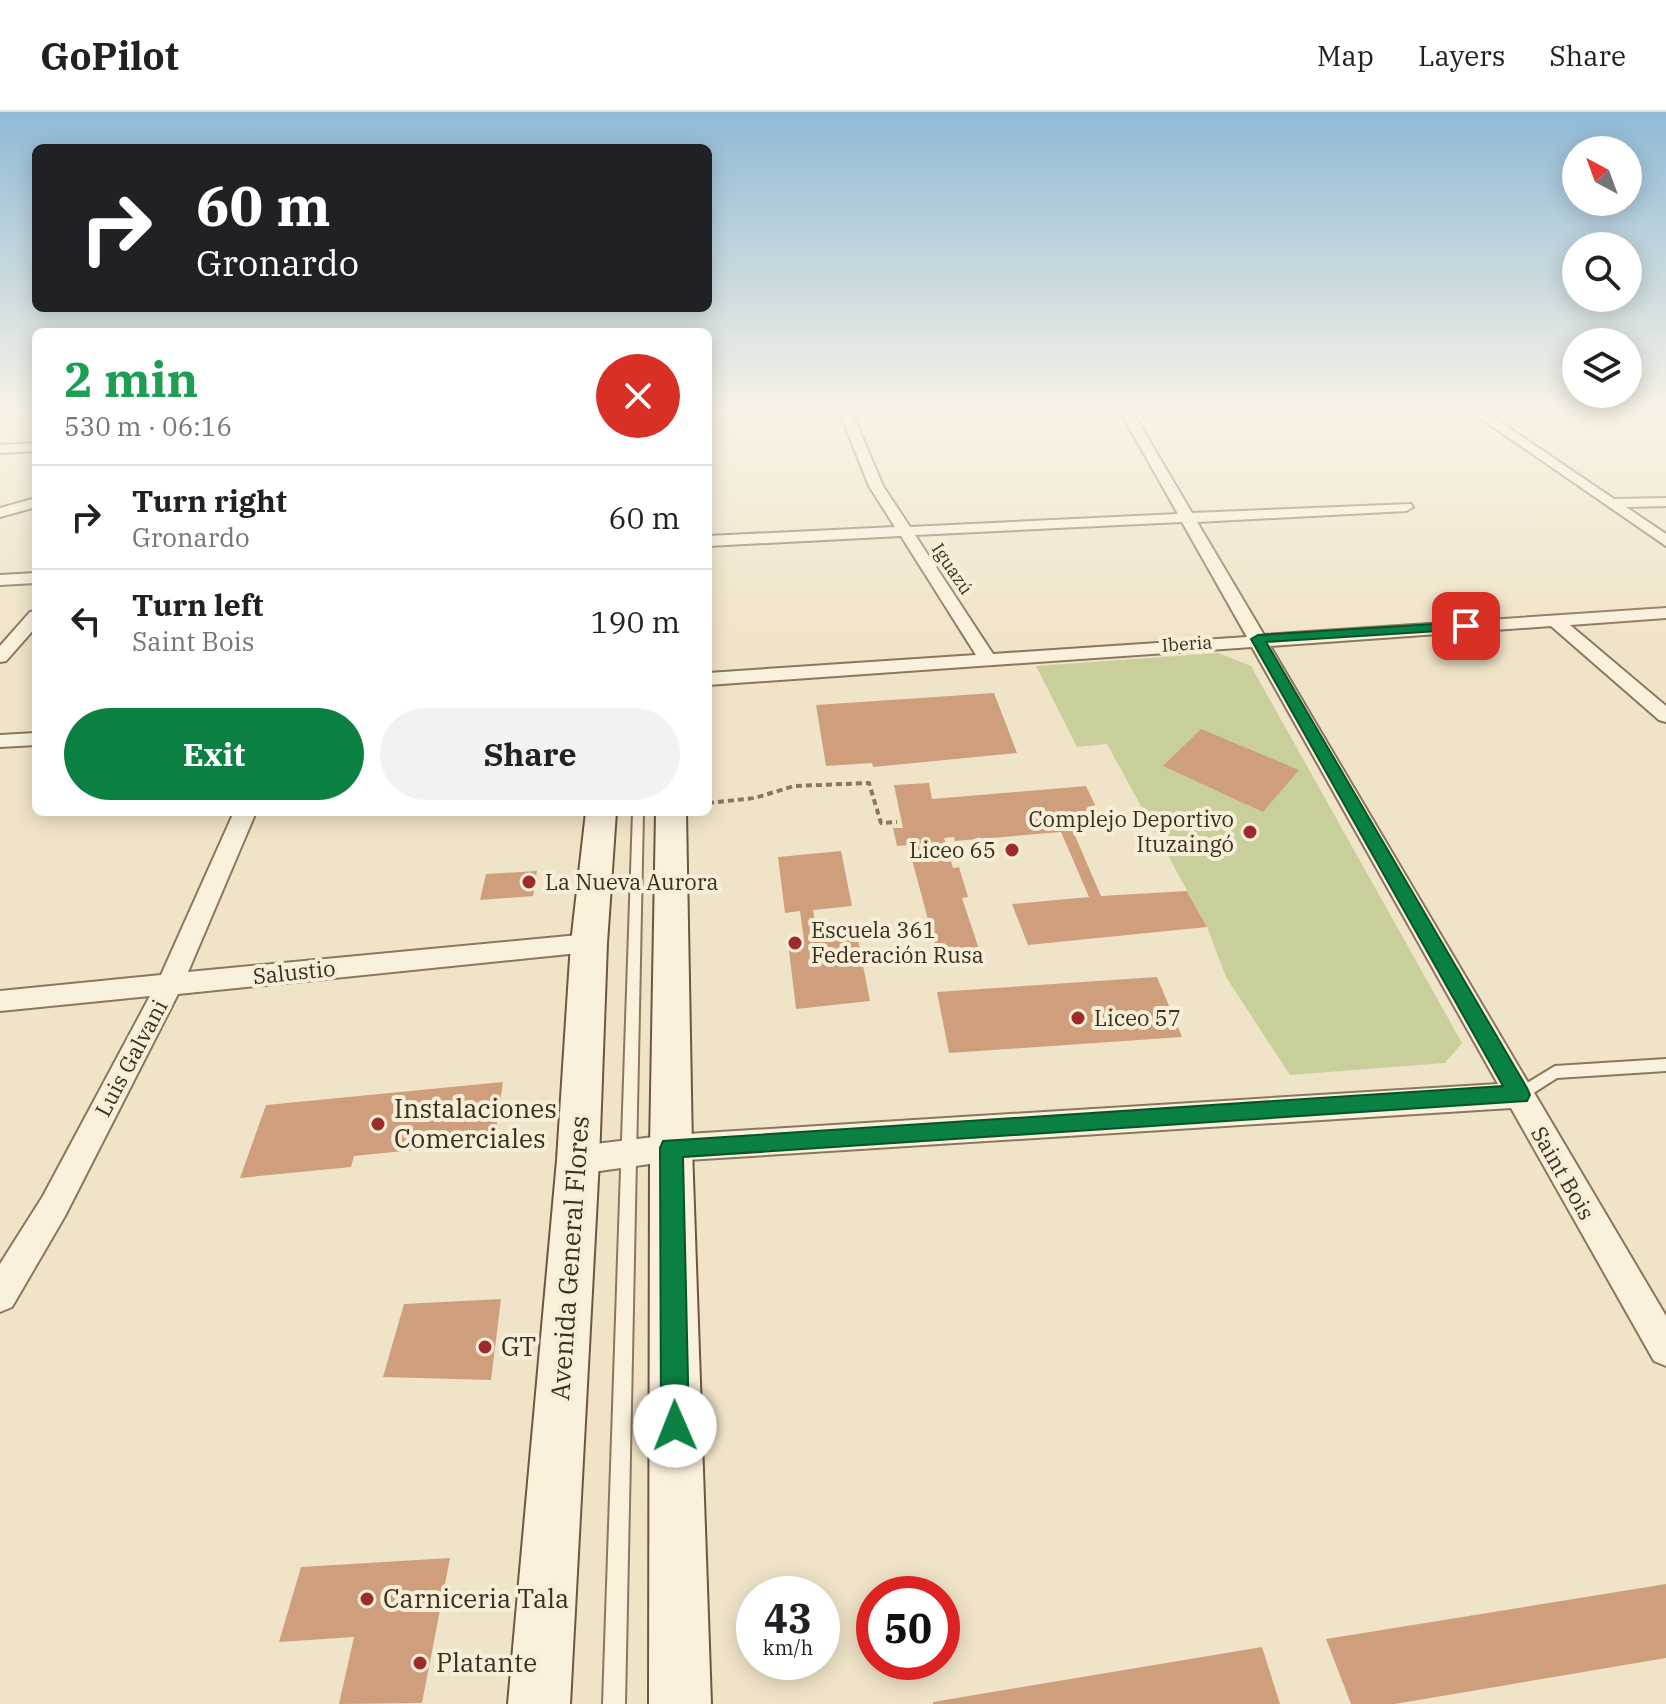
<!DOCTYPE html>
<meta charset="utf-8">
<style>
body{margin:0;font-family:"IBM Plex Serif",serif;background:#f2f2f2;color:#202124;height:100vh;display:flex;flex-direction:column;font-size:30px;white-space:nowrap}
*{box-sizing:border-box;margin:0}
p{font-size:26px;color:#757577}
.icon{flex:none;width:44px;height:44px;fill:none;stroke:currentColor;stroke-width:2;stroke-linecap:round;stroke-linejoin:round}
.map{position:relative;flex:1;overflow:hidden}
.details{position:absolute;left:32px;top:216px;width:680px;height:488px;display:flex;flex-direction:column;background:#fff;border-radius:12px;box-shadow:0 4px 20px #0003}
.details>*{flex:none}
.banner{position:absolute;left:32px;top:32px;width:680px;height:168px;border-radius:12px;box-shadow:0 4px 20px #0003;background:#202124;color:#fff;overflow:hidden}
.needle{width:52px;rotate:319deg}
.tools{position:absolute;left:1562px;top:24px;display:grid;gap:16px}
.tools a{display:grid;place-items:center;width:80px;height:80px;border-radius:50%;background:#fff;box-shadow:0 4px 20px #0003;font-size:40px}
.speed{position:absolute;left:736px;top:1464px;display:flex;gap:16px;font-size:40px;font-weight:700;text-align:center}
.speed>*{display:grid;place-content:center;width:104px;height:104px;border-radius:50%;background:#fff;box-shadow:0 4px 20px #0003;line-height:1}
.speed small{font-size:20px;font-weight:400}
.speed .limit{border:12px solid #d22;background:#fff;color:#111}
.pin{position:absolute;display:grid;place-items:center;width:68px;height:68px;color:#fff;margin:-34px;border-radius:16px;box-shadow:0 4px 12px #0006}
.me{position:absolute;width:88px;margin:-44px;rotate:359deg;stroke-linejoin:round;filter:drop-shadow(0 0 6px #0008)}
.turn{display:flex;align-items:center;gap:28px;height:168px;padding:0 32px;font-size:36px}
.turn .icon{width:104px;height:104px;stroke-width:2.5}
.turn b{display:block;font-size:56px;line-height:68px}
.round{display:grid;place-items:center;flex:none;width:84px;height:84px;border-radius:42px;background:#f2f2f2}
.head{display:flex;align-items:center;justify-content:space-between;height:136px;padding:0 32px}
h1{font-size:48px;font-weight:800;line-height:60px;color:#1e9e55}
.button{display:flex;gap:16px;margin-top:auto;padding:16px 32px}
.button a{flex:1;height:92px;border-radius:48px;background:#0b8043;color:#fff;font-size:32px;font-weight:800;line-height:92px;text-align:center}
.button a+a{background:#f2f2f2;color:#202124}
ul{padding:0;list-style:none}
li{display:flex;align-items:center;gap:24px;height:104px;padding:0 32px;border-top:2px solid #e0e0e0}
li div{flex:1}
li b{display:block;font-size:30px}
li em{font-style:normal}
header{display:flex;align-items:center;gap:48px;box-sizing:border-box;height:112px;padding:0 40px;background:#fff;border-bottom:2px solid #e0e0e0}
header strong{font-size:38px}
nav{display:flex;gap:44px;margin-inline-start:auto;font-size:28px}
.map>svg:first-child{display:block}
.green{fill:#c9cf9b}
.building{fill:#cf9f7d}
.lines{fill:none;stroke-linecap:round;stroke-linejoin:round}
.service-casing{stroke:#8d765c;stroke-width:4}
.minor-casing{stroke:#8d765c;stroke-width:4}
.secondary-casing{stroke:#6f573f;stroke-width:4}
.path-far1{stroke:#8d765c;stroke-width:2;stroke-dasharray:3 2;stroke-linecap:butt}
.path{stroke:#8d765c;stroke-width:4;stroke-dasharray:6 4;stroke-linecap:butt}
.service{fill:#faf1dc;fill-rule:evenodd}
.minor{fill:#faf1dc;fill-rule:evenodd}
.secondary{fill:#faf1dc;fill-rule:evenodd}
.route{fill:#0b8043;stroke:#07532c;stroke-width:2}
.poi-dot{fill:#9e2a2b;stroke:#f7eed8;stroke-width:3}
.labels{text-anchor:middle;stroke-width:8;stroke-linejoin:round;paint-order:stroke}
.far-street-label{font-size:18px;fill:#3d2e20;stroke:#f7eed8}
.poi-label{font-size:22px;fill:#3d2e20;stroke:#f7eed8;text-anchor:start}
.street-label{font-size:22px;fill:#3d2e20;stroke:#f7eed8}
.near-poi-label{font-size:26px;fill:#3d2e20;stroke:#f7eed8;text-anchor:start}
.near-street-label{font-size:26px;fill:#3d2e20;stroke:#f7eed8}
</style>
<header>
<strong>GoPilot</strong>
<nav><a>Map</a><a>Layers</a><a>Share</a></nav>
</header>
<div class="map">
<svg width="1666" height="1592" viewBox="0 0 1666 1592">
<rect width="100%" height="100%" fill="#f0e4c8"/>
<path class="green" d="M1218,541L1251,554L1462,931L1445,951L1290,963L1226,865L1207,815L1107,632L1077,635L1036,554Z"/>
<g class="building">
<path d="M994,581L1017,641L873,655L872,651L826,654L816,593Z"/>
<path d="M1201,617L1299,658L1263,700L1163,654Z"/>
<path d="M929,671L932,687L1086,674L1106,716L1073,719L1101,784L1187,779L1207,815L1028,833L1012,792L1089,785L1061,720L955,729L954,725L944,726L953,756L959,755L968,785L962,786L979,837L937,841L908,733L897,734L893,716H903L894,673Z"/>
<path d="M841,739L852,794L813,798L818,827L857,823L870,889L796,897L788,830L804,829L800,799L785,801L778,745Z"/>
<path d="M537,759L533,784L480,788L486,762Z"/>
<path d="M1157,865L1182,925L949,941L937,880Z"/>
<path d="M503,970L494,1030L354,1044L351,1055L240,1066L266,993Z"/>
<path d="M501,1187L491,1268L383,1265L404,1192Z"/>
<path d="M450,1446L422,1591L339,1592L354,1525L279,1530L301,1455Z"/>
<path d="M1666,1472V1546L1395,1592H1351L1326,1527Z"/>
<path d="M1262,1535L1280,1592H933V1590Z"/>
</g>
<g class="lines">
<g class="service-casing">
<g id="service">
<path d="M633,700H643L625,1592H603Z"/>
<path d="M1666,947V959L1557,966L1524,987L1519,989L1514,987L1512,983L1514,979L1555,954Z"/>
</g>
</g>
<g class="minor-casing">
<g id="minor">
<path d="M840,301H852L883,374L910,415L1178,402L1121,301H1133L1192,401L1411,392L1413,395L1406,399L1197,410L1264,523L1666,496V506L1570,513L1666,594V610L1659,608L1551,514L1270,534L1666,1204V1254L1654,1249L1511,996L671,1049L578,1062L567,1058L563,1048L567,1038L578,1034L671,1023L1498,972L1252,535L708,573V561L976,543L901,424L708,434V424L895,415L869,374ZM1182,410L1247,525L993,542L915,423Z"/>
<path d="M1473,301H1487L1614,387L1666,386V394L1626,395L1666,422V434Z"/>
<path d="M36,331V339L0,341V333Z"/>
<path d="M36,386V395L0,405V396Z"/>
<path d="M36,461V471L0,473V463Z"/>
<path d="M36,499V515L6,549L0,550V534L30,500Z"/>
<path d="M36,621V633L0,635V623Z"/>
<path d="M234,700H256L188,860L589,822L598,824L601,831L598,838L589,840L178,882L65,1104L12,1195L0,1200V1152L43,1084L150,884L0,899V879L161,863Z"/>
</g>
</g>
<g class="secondary-casing">
<g id="secondary">
<path d="M586,700H616L607,831L599,1048L570,1592H508L557,1048L571,831Z"/>
<path d="M656,700H686L692,1036L711,1592H649L650,1036Z"/>
</g>
</g>
<path class="path-far1" d="M0,301H9"/>
<path class="path" d="M708,691L755,686L794,674L869,671L881,711L897,710"/>
<use href="#service" class="service"/>
<use href="#minor" class="minor"/>
<use href="#secondary" class="secondary"/>
</g>
<linearGradient id="sky" x2="0" y2="1"><stop stop-color="#8fbad6"/><stop offset="0.57" stop-color="#f8f3e6"/><stop offset="1" stop-color="#f8f3e6" stop-opacity="0"/></linearGradient>
<rect width="1666" height="524" fill="url(#sky)"/>
<path class="route" d="M1466,510L1472,514L1470,517L1266,530L1527,976L1530,983L1527,989L683,1045L689,1314L685,1324L675,1328L665,1324L661,1314L660,1036L663,1029L1503,974L1251,527L1258,523Z"/>
<g class="poi-dot">
<circle cx="1250" cy="720" r="8"/>
<circle cx="1012" cy="738" r="8"/>
<circle cx="529" cy="770" r="8"/>
<circle cx="795" cy="831" r="8"/>
<circle cx="1078" cy="906" r="8"/>
<circle cx="378" cy="1012" r="8"/>
<circle cx="485" cy="1235" r="8"/>
<circle cx="367" cy="1487" r="8"/>
<circle cx="420" cy="1551" r="8"/>
</g>
<g class="labels">
<g class="far-street-label">
<text transform="translate(952 457) rotate(56)" y="6">Iguazú</text>
<text transform="translate(1187 532) rotate(-4)" y="6">Iberia</text>
</g>
<g class="poi-label">
<text x="1234" y="715" text-anchor="end">Complejo Deportivo<tspan x="1234" dy="25">Ituzaingó</tspan></text>
<text x="996" y="746" text-anchor="end">Liceo 65</text>
<text x="545" y="778">La Nueva Aurora</text>
<text x="811" y="826">Escuela 361<tspan x="811" dy="25">Federación Rusa</tspan></text>
<text x="1094" y="914">Liceo 57</text>
</g>
<g class="street-label">
<text transform="translate(294 860) rotate(-6)" y="8">Salustio</text>
<text transform="translate(131 946) rotate(-62)" y="8">Luis Galvani</text>
<text transform="translate(1563 1061) rotate(60)" y="8">Saint Bois</text>
</g>
<g class="near-poi-label">
<text x="394" y="1006">Instalaciones<tspan x="394" dy="30">Comerciales</tspan></text>
<text x="501" y="1244">GT</text>
<text x="383" y="1496">Carniceria Tala</text>
<text x="436" y="1560">Platante</text>
</g>
<g class="near-street-label">
<text transform="translate(570 1146) rotate(-86)" y="9">Avenida General Flores</text>
</g>
</g>
</svg>
<div class="tools">
<a><svg class="needle" viewBox="-14 -14 28 28"><path d="M0-13l5 13h-10z" fill="#e53935"/><path d="M0 13l5-13h-10z" fill="#757577"/></svg></a>
<a><svg class="icon" aria-label="search" viewBox="0 0 24 24"><circle cx="10" cy="10" r="6"/><path d="M15 15l6 6"/></svg></a>
<a><svg class="icon" aria-label="layers" viewBox="0 0 24 24"><path d="M12 4l9 5-9 5-9-5zM3 14l9 5 9-5"/></svg></a>
</div>
<div class="speed"><div>43<small>km/h</small></div><div class="limit">50</div></div>
<div class="pin" style="left:1466px;top:514px;background:#d93025"><svg class="icon" aria-label="arrive" viewBox="0 0 24 24"><path d="M6 21V4h12l-3 4 3 4H6"/></svg></div>
<svg class="me" style="left:675px;top:1314px" viewBox="-20 -20 40 40"><circle r="19" fill="#fff"/><path d="M0-13L10 11 0 6-10 11z" fill="#0b8043"/></svg>
<div class="banner">
<div class="turn"><svg class="icon" aria-label="right" viewBox="0 0 24 24"><path d="M7 20v-9h11M14 6l5 5-5 5"/></svg><div><b>60 m</b>Gronardo</div></div>
</div>
<section class="details">
<div class="head"><div><h1>2 min</h1><p>530 m · 06:16</p></div><a class="round" style="background:#d93025;color:#fff"><svg class="icon" aria-label="close" viewBox="0 0 24 24"><path d="M6 6l12 12M18 6L6 18"/></svg></a></div>
<ul>
<li><svg class="icon" aria-label="right" viewBox="0 0 24 24"><path d="M7 20v-9h11M14 6l5 5-5 5"/></svg><div><b>Turn right</b><p>Gronardo</p></div><em>60 m</em></li>
<li><svg class="icon" aria-label="left" viewBox="0 0 24 24"><path d="M17 20v-9H6M10 6l-5 5 5 5"/></svg><div><b>Turn left</b><p>Saint Bois</p></div><em>190 m</em></li>
</ul>
<div class="button"><a>Exit</a><a>Share</a></div>
</section>
</div>
